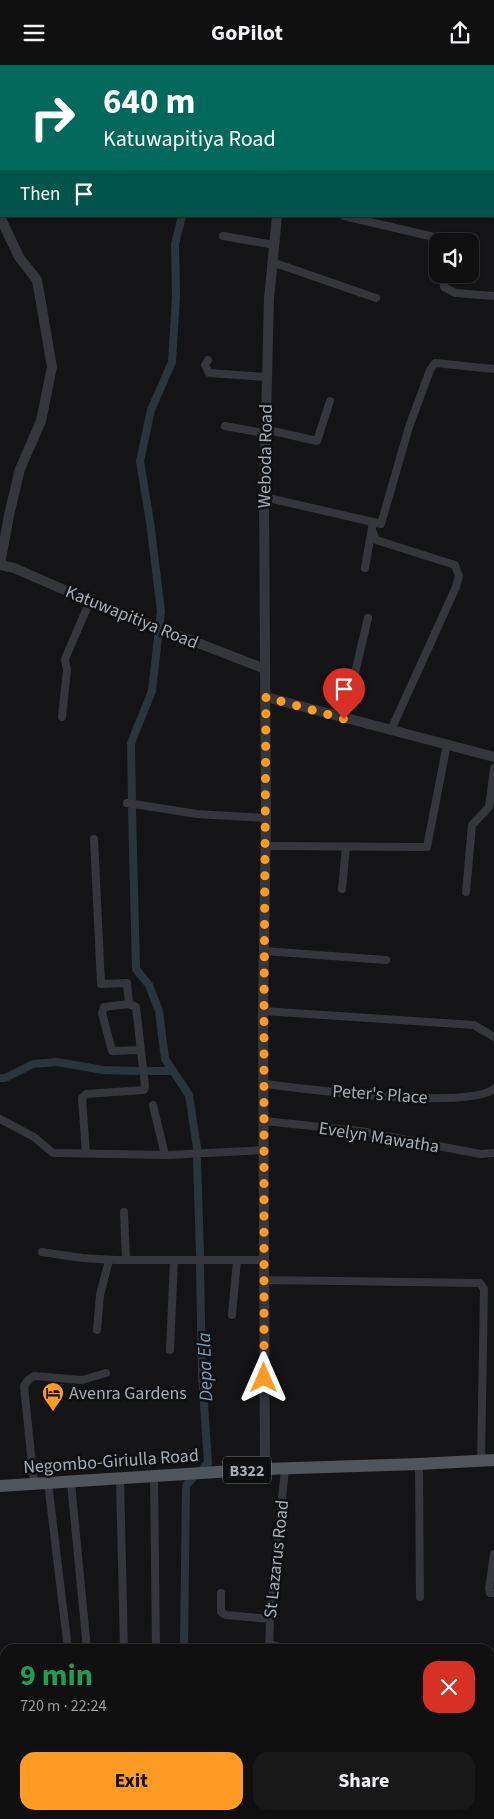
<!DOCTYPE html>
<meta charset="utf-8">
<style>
body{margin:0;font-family:"Source Sans 3",sans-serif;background:#181819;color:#f1f3f6;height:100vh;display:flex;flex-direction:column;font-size:19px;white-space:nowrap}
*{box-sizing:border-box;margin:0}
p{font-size:16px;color:#9b9c9f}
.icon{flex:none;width:28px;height:28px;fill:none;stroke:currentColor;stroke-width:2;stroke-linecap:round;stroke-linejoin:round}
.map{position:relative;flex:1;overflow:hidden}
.drawer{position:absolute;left:0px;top:1579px;width:495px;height:176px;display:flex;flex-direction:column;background:#0f0f10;border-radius:15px 15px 0 0;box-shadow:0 1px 4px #0004,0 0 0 1px #2f2f30}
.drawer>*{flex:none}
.banner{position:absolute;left:0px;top:0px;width:495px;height:152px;box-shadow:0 1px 4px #0004,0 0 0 1px #2f2f30;background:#00695c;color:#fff;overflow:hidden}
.controls{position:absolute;left:429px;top:168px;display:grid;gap:10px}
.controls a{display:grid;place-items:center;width:50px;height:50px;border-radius:10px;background:#0f0f10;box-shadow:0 1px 4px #0004,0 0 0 1px #2f2f30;font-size:25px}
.pin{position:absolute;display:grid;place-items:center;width:42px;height:42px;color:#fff;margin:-51px -21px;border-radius:50% 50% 50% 0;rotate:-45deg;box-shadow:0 0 5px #0007}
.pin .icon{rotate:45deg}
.me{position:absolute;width:55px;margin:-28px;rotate:0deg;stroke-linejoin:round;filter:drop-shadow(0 0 4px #0008)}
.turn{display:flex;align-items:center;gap:18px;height:105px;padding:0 20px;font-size:22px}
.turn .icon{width:65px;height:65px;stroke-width:2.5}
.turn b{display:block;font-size:35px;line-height:42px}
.then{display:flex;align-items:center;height:48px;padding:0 20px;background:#0003;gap:10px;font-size:19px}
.round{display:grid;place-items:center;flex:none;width:52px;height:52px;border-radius:15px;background:#181819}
.overview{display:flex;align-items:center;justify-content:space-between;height:85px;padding:0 20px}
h1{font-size:30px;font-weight:700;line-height:38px;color:#1e9e55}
.primary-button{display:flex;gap:10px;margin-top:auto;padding:10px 20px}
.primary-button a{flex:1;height:58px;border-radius:15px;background:#ff9b23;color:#111;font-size:20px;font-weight:700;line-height:58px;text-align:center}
.primary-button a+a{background:#181819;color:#f1f3f6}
header{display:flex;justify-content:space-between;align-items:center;height:65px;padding:0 20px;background:#0f0f10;font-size:22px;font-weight:700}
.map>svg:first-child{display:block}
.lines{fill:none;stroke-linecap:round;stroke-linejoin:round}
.canal{stroke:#29353b;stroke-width:8}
.minor{stroke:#35363b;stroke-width:8}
.tertiary{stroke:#35363b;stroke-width:10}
.primary{stroke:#50545b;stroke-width:12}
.route{stroke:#ff9b23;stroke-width:9;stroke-dasharray:0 16.2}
.labels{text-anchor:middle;stroke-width:5;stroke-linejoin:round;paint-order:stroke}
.shield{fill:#0f0f11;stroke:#777d85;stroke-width:1}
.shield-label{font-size:16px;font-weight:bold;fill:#a4acb7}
.street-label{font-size:18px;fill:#a4acb7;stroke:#0f0f11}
.poi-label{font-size:18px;fill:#a4acb7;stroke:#0f0f11;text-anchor:start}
.water-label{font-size:19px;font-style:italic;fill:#78a0b6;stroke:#0f0f11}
</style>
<header><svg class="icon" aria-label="menu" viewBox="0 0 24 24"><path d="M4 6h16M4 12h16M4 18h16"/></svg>GoPilot<svg class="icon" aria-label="share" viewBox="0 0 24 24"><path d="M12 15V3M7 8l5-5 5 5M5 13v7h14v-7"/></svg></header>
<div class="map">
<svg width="494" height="1754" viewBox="0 0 494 1754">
<rect width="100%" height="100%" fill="#141416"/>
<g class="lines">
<g class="canal">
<path d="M189,0V1"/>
<path d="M132,733L131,678L152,626L161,546L150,457L140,396L151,345L172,297L176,231L175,179L182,151"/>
<path d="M132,745L136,904L149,920L159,946L165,994L189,1030L197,1083"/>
<path d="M149,1006H173"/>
<path d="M0,1013H5L33,999L57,997L103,1005L137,1006"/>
<path d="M197,1095L200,1189"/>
<path d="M200,1201L202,1310L208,1398L204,1402"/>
<path d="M184,1584L186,1421L192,1414"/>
<path d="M184,1754L185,1750"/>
</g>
<g class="minor">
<path d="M344,151L434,172L438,176"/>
<path d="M223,171L274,180"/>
<path d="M272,197L376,233"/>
<path d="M442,209L444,222L455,228L494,231"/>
<path d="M208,295L205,300L209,308L266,312"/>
<path d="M225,361L264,368"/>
<path d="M264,364L317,376L330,336"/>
<path d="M264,432L373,457"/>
<path d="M372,465L376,475L455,500L459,511L456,522L391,665"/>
<path d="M365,503L373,457L381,459L409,362L430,305L435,298L494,304"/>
<path d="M62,652L67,605L65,594L90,536"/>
<path d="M344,654L368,553"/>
<path d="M127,738L197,749L266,753"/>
<path d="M94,774L101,919L127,918L129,939"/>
<path d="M266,781L427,782L447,679"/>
<path d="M342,824L346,782"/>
<path d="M466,827L472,760L489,742L494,703"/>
<path d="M264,886L386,895"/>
<path d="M263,946L474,960L494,972"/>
<path d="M265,1019C306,1024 464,1045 494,1024"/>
<path d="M153,1040L165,1090"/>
<path d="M0,1054L34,1072L53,1088L168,1090L264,1085"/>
<path d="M264,1056L360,1066L480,1089L494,1088"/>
<path d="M86,1088L82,1033L86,1029L144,1025L145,1021L136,942L129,939L104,942L102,948L112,986L141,985"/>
<path d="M124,1147L126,1195"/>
<path d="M42,1187L82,1193L116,1195H264"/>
<path d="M264,1215L480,1218L484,1224L481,1396"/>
<path d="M232,1250L237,1195"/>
<path d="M97,1265L100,1230L109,1195"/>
<path d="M170,1285L174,1195"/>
<path d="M419,1399L420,1532"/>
<path d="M154,1411L156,1584"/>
<path d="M120,1414L124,1584"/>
<path d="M48,1418L68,1584"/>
<path d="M71,1418L87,1584"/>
<path d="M34,1419L24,1321L28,1315L34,1311L82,1315L106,1308"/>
<path d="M494,1489L489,1524L490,1528H494"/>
<path d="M221,1528V1547L226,1550L270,1554"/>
<path d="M269,1579L288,1584"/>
<path d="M269,1584L270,1554L285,1404"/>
<path d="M490,1640L494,1641"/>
<path d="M490,1735H494"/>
<path d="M374,1750V1754"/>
<path d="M463,1750L469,1754"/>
<path d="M261,1754V1750"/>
<path d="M325,1754L359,1750"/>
</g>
<g class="tertiary">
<path d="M70,1V0"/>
<path d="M284,1V0"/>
<path d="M0,118H1"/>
<path d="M0,149L2,156L19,192L37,215L52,302L41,356L20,404L9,450L0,500"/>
<path d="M0,500L14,503L90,536L265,604"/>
<path d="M266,632L494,692"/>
<path d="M265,1404L263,946L266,753L264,432L269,234L277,151"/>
</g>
<path class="primary" d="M0,1421L265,1404L419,1399L494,1395"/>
</g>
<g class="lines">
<path class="route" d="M264,1313V946L266,632L344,654"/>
</g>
<defs>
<g id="hotel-pin" transform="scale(1.125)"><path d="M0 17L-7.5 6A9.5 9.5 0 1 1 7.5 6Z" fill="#ff9b23" stroke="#0f0f11"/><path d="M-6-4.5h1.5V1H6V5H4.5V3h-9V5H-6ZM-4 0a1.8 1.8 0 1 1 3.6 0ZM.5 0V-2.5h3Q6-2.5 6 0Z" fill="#111"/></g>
</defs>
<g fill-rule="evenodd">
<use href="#hotel-pin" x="53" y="1328"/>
</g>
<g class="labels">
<rect class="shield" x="223" y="1391.5" width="48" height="27" rx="4"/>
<g class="shield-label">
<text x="247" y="1411">B322</text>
</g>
<g class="street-label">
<text transform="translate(265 391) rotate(-89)" y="6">Weboda Road</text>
<text transform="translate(132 552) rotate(22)" y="6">Katuwapitiya Road</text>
<text transform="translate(380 1029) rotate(4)" y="6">Peter's Place</text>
<text transform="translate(379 1072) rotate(9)" y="6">Evelyn Mawatha</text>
<text transform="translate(111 1396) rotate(-4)" y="6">Negombo-Giriulla Road</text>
<text transform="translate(276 1494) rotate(-84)" y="6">St Lazarus Road</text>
</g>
<g class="poi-label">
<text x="69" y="1334">Avenra Gardens</text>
</g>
<g class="water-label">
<text transform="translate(204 1302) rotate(-92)" y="7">Depa Ela</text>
</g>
</g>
</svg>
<div class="controls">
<a><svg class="icon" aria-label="sound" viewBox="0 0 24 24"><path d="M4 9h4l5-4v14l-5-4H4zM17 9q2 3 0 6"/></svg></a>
</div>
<div class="pin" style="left:344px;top:654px;background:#d93025"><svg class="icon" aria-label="arrive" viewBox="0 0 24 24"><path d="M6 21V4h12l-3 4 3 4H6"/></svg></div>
<svg class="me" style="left:264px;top:1313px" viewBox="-20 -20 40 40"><path d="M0-17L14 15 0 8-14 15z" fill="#ff9b23" stroke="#fff" stroke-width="4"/></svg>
<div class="banner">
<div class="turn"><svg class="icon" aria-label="right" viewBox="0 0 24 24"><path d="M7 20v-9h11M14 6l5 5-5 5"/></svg><div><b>640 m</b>Katuwapitiya Road</div></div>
<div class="then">Then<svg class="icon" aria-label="arrive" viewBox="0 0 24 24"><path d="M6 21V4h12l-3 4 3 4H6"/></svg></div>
</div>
<section class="drawer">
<div class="overview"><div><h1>9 min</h1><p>720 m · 22:24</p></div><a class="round" style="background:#d93025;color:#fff"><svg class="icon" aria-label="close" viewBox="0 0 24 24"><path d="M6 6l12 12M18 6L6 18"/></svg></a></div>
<div class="primary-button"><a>Exit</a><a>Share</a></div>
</section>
</div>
